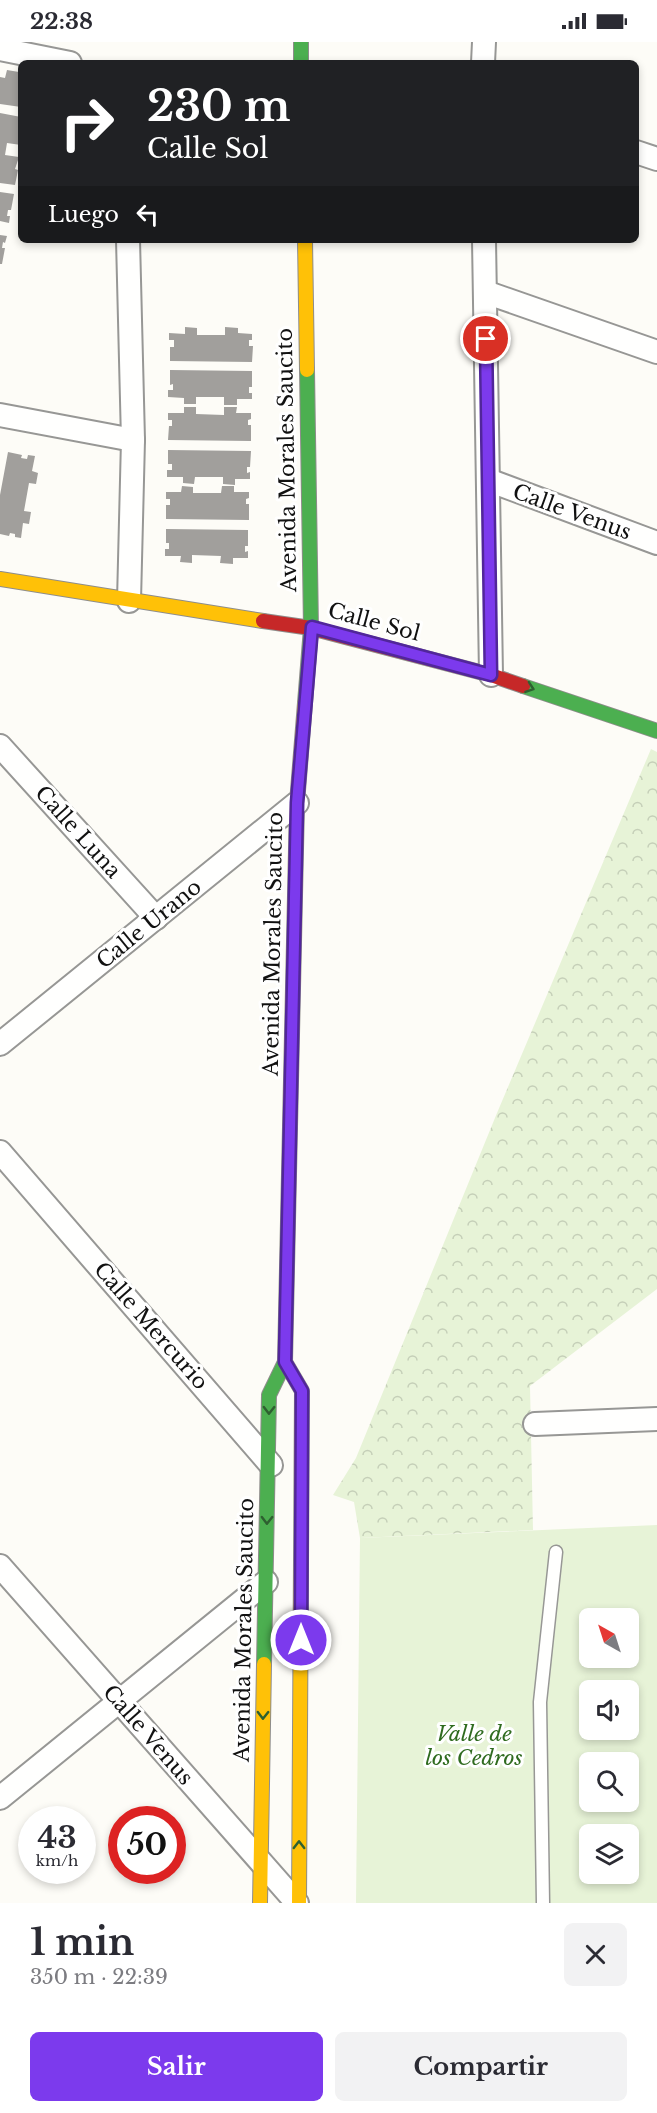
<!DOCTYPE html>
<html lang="es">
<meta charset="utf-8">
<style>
body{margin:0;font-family:"Libre Baskerville",serif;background:#f2f2f3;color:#2b2b33;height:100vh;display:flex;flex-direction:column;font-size:22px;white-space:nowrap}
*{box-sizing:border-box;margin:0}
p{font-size:20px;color:#7c7c81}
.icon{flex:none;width:33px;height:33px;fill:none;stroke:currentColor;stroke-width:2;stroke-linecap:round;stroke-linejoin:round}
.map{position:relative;height:1861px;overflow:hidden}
.sheet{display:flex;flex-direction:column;background:#fff;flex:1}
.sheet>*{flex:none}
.banner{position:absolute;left:18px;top:18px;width:621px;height:183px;border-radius:9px;box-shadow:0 3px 9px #0003;background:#202124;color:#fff;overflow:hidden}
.needle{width:39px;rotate:321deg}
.buttons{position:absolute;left:579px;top:1566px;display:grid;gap:12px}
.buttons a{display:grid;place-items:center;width:60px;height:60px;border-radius:9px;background:#fff;box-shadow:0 3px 9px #0003;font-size:30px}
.speed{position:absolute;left:18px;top:1764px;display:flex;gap:12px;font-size:30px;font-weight:700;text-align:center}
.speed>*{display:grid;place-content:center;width:78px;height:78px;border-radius:50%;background:#fff;box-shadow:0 3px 9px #0003;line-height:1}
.speed small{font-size:15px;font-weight:400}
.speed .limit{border:9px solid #d22;background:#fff;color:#111}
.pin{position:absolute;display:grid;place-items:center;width:51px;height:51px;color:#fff;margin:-26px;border:3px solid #fff;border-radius:50%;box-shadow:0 2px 6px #0007}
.me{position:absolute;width:66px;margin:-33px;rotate:0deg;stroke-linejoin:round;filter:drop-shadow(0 0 4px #0008)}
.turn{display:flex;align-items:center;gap:21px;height:126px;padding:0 30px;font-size:27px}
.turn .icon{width:78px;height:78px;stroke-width:2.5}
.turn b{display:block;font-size:42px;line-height:51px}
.then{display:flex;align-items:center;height:57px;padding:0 30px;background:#0003;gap:12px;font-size:22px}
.round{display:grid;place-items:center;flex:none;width:63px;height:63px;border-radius:9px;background:#f2f2f3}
.summary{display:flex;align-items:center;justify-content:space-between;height:102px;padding:0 30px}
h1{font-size:36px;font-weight:700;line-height:45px}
.action{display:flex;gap:12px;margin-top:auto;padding:12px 30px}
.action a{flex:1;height:69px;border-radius:9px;background:#7c3aed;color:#fff;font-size:24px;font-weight:700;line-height:69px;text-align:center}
.action a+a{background:#f2f2f3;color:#2b2b33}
.status{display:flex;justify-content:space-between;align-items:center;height:42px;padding:0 30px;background:#fff;direction:ltr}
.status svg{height:16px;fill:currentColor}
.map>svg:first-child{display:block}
.grass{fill:#e7f3d7;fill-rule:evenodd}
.park{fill:url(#park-crowns)}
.building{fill:#a19f9c}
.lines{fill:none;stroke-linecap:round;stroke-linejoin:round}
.lane-casing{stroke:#979795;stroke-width:15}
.street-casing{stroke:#979795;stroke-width:26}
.fast-casing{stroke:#8e8d8b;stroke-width:16}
.slow-casing{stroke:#8e8d8b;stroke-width:16}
.jam-casing{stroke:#8e8d8b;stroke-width:16}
.lane{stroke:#fffffe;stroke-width:12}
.street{stroke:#fffffe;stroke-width:22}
.fast{stroke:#4caf50;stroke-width:14}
.slow{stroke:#ffc107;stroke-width:14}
.jam{stroke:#c62828;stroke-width:14}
.oneway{stroke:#2e6030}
.route-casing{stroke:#51269a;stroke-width:15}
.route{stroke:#7c3aed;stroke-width:10}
.labels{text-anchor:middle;stroke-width:6;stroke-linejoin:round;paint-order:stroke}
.street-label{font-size:21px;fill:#111;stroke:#fff}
.park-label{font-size:21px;font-style:italic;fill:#2f6b1f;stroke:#fff}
</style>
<div class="status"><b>22:38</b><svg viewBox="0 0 49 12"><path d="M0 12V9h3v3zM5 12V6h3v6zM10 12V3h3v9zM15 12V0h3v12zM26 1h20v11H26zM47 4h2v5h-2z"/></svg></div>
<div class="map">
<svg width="657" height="1861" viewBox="0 0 657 1861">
<defs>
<pattern id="park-crowns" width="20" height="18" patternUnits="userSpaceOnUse" patternTransform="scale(1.5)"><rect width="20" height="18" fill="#e7f3d7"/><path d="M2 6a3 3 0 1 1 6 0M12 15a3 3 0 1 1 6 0" fill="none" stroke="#c5cfb8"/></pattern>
</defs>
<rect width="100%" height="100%" fill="#fdfcf7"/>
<path class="grass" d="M657,1483V1861H356L360,1496ZM590,1576H628V1616H590ZM590,1648H628V1688H590ZM590,1720H628V1760H590ZM590,1792H628V1832H590Z"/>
<path class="park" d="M651,707L657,710V1247L530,1344L533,1488L360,1496L354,1460L333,1453L356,1416L497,1071Z"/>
<g class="building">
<path d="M7,28L19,30L18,36L21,37V65L0,62V35L5,36Z"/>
<path d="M0,71L21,75V103L7,101L5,113L19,115L15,127L18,128L15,143L0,141Z"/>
<path d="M0,150L14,152L11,168H8L7,174H10L9,181L0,179Z"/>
<path d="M0,193L7,194L5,201L3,200L2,206H5L2,222H0Z"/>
<path d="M185,285L197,286V293H225V285L238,286V291L252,292V298H249V304H253L252,320L170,319V305H174V298H169V291L185,292Z"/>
<path d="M170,328L252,329V345H249V351H252V357H237V363H224V355H196V362H184V356L168,355V348H173V342L170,343Z"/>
<path d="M184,365H196V372L224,373V365H237L236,371H251V377L248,378V383H251V399L168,398L169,384H172V378H168V371H184Z"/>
<path d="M168,408L251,409L250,425H247V431L250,430V437H235V443L223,442V435H195L194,442L183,441V435H167V428H172V422H168Z"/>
<path d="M8,410L22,413L21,416L27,417L28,413L35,414L32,429L38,431L36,442L29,441L24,469L31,470L29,482L23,481L21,496L15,495V492L10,491L9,494L0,492V453Z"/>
<path d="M182,444L193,445V451H221L222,444H234V450H249V456L246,457V462H249V478L166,477V463H170V457H166V450H181Z"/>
<path d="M166,487L248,488V504H245V510L248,509V516H233V522L220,521L221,514L192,513V521L180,520L181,514H165V507H169V501H166Z"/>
</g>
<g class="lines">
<g class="lane-casing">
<path id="lane" d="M543,1861L540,1660L556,1510"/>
</g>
<g class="street-casing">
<g id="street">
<path d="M0,7L70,21"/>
<path d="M483,21L484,0"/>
<path d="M636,110L657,117"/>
<path d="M128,198L133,398L129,559"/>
<path d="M484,198L491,633"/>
<path d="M485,250L657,310"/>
<path d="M0,373L133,398"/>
<path d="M488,438L657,501"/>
<path d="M0,704L156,876"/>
<path d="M0,1002L297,761"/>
<path d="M0,1110L271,1423"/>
<path d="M535,1382L657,1377"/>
<path d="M0,1524L297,1861"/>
<path d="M0,1756L266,1540"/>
</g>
</g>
<g class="fast-casing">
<g id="fast">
<path d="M301,0V21"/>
<path d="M523,644L657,689"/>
<path d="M305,661L311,586L307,328"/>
<path d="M264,1622L269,1353L285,1320L290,1085"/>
</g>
</g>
<g class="slow-casing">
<g id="slow">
<path d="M305,198L307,328"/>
<path d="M0,537L263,579"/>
<path d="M290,1085L297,761L305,661"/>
<path d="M285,1320L302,1349L299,1861"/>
<path d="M260,1861L264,1622"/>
</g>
</g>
<g class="jam-casing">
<path id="jam" d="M263,579L311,586L491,633L523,644"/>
</g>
<use href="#lane" class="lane"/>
<use href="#street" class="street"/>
<use href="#fast" class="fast"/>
<use href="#slow" class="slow"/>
<use href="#jam" class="jam"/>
</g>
<defs><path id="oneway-chevron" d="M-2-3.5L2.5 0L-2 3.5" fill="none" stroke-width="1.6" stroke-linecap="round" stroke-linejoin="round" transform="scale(1.5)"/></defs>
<g class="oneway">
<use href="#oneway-chevron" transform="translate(530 646) rotate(19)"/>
<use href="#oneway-chevron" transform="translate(269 1368) rotate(91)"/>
<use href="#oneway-chevron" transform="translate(267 1478) rotate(91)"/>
<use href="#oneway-chevron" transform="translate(263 1673) rotate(91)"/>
<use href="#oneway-chevron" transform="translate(299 1803) rotate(-90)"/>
</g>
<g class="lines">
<g class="route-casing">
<path id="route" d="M301,1598L302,1349L285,1320L297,761L312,585L491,633L486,297"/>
</g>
<use href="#route" class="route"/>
</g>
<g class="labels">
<g class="street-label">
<text transform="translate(287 418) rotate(-91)" y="7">Avenida Morales Saucito</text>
<text transform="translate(572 470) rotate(20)" y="7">Calle Venus</text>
<text transform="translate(374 580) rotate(15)" y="7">Calle Sol</text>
<text transform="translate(78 790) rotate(48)" y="7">Calle Luna</text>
<text transform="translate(149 882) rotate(-39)" y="7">Calle Urano</text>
<text transform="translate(273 902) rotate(-89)" y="7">Avenida Morales Saucito</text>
<text transform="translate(151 1284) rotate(49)" y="7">Calle Mercurio</text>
<text transform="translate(244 1588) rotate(-89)" y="7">Avenida Morales Saucito</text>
<text transform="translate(148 1693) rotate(49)" y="7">Calle Venus</text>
</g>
<g class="park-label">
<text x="474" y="1699">Valle de<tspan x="474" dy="24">los Cedros</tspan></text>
</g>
</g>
</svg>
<div class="buttons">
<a><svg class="needle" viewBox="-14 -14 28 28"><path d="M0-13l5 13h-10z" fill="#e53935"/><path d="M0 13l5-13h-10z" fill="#7c7c81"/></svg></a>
<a><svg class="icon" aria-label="sound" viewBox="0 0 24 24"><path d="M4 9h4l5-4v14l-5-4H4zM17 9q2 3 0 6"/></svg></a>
<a><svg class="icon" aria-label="search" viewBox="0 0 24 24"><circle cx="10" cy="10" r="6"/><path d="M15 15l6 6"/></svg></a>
<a><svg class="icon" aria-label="layers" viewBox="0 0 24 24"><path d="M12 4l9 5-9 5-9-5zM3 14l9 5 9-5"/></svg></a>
</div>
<div class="speed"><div>43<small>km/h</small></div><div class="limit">50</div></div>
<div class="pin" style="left:486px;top:297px;background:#d93025"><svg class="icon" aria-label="arrive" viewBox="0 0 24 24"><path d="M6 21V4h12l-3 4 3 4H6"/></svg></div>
<svg class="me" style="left:301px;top:1598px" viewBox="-20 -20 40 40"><circle r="17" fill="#7c3aed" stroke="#fff" stroke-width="3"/><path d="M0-11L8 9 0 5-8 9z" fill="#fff"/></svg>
<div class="banner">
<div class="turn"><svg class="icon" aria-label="right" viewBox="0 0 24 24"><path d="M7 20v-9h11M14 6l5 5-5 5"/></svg><div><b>230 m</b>Calle Sol</div></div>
<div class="then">Luego<svg class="icon" aria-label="left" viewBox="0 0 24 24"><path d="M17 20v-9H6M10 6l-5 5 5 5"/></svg></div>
</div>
</div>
<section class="sheet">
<div class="summary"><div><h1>1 min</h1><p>350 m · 22:39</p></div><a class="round"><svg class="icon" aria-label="close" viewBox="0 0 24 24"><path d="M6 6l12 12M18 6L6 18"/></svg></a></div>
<div class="action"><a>Salir</a><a>Compartir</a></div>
</section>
